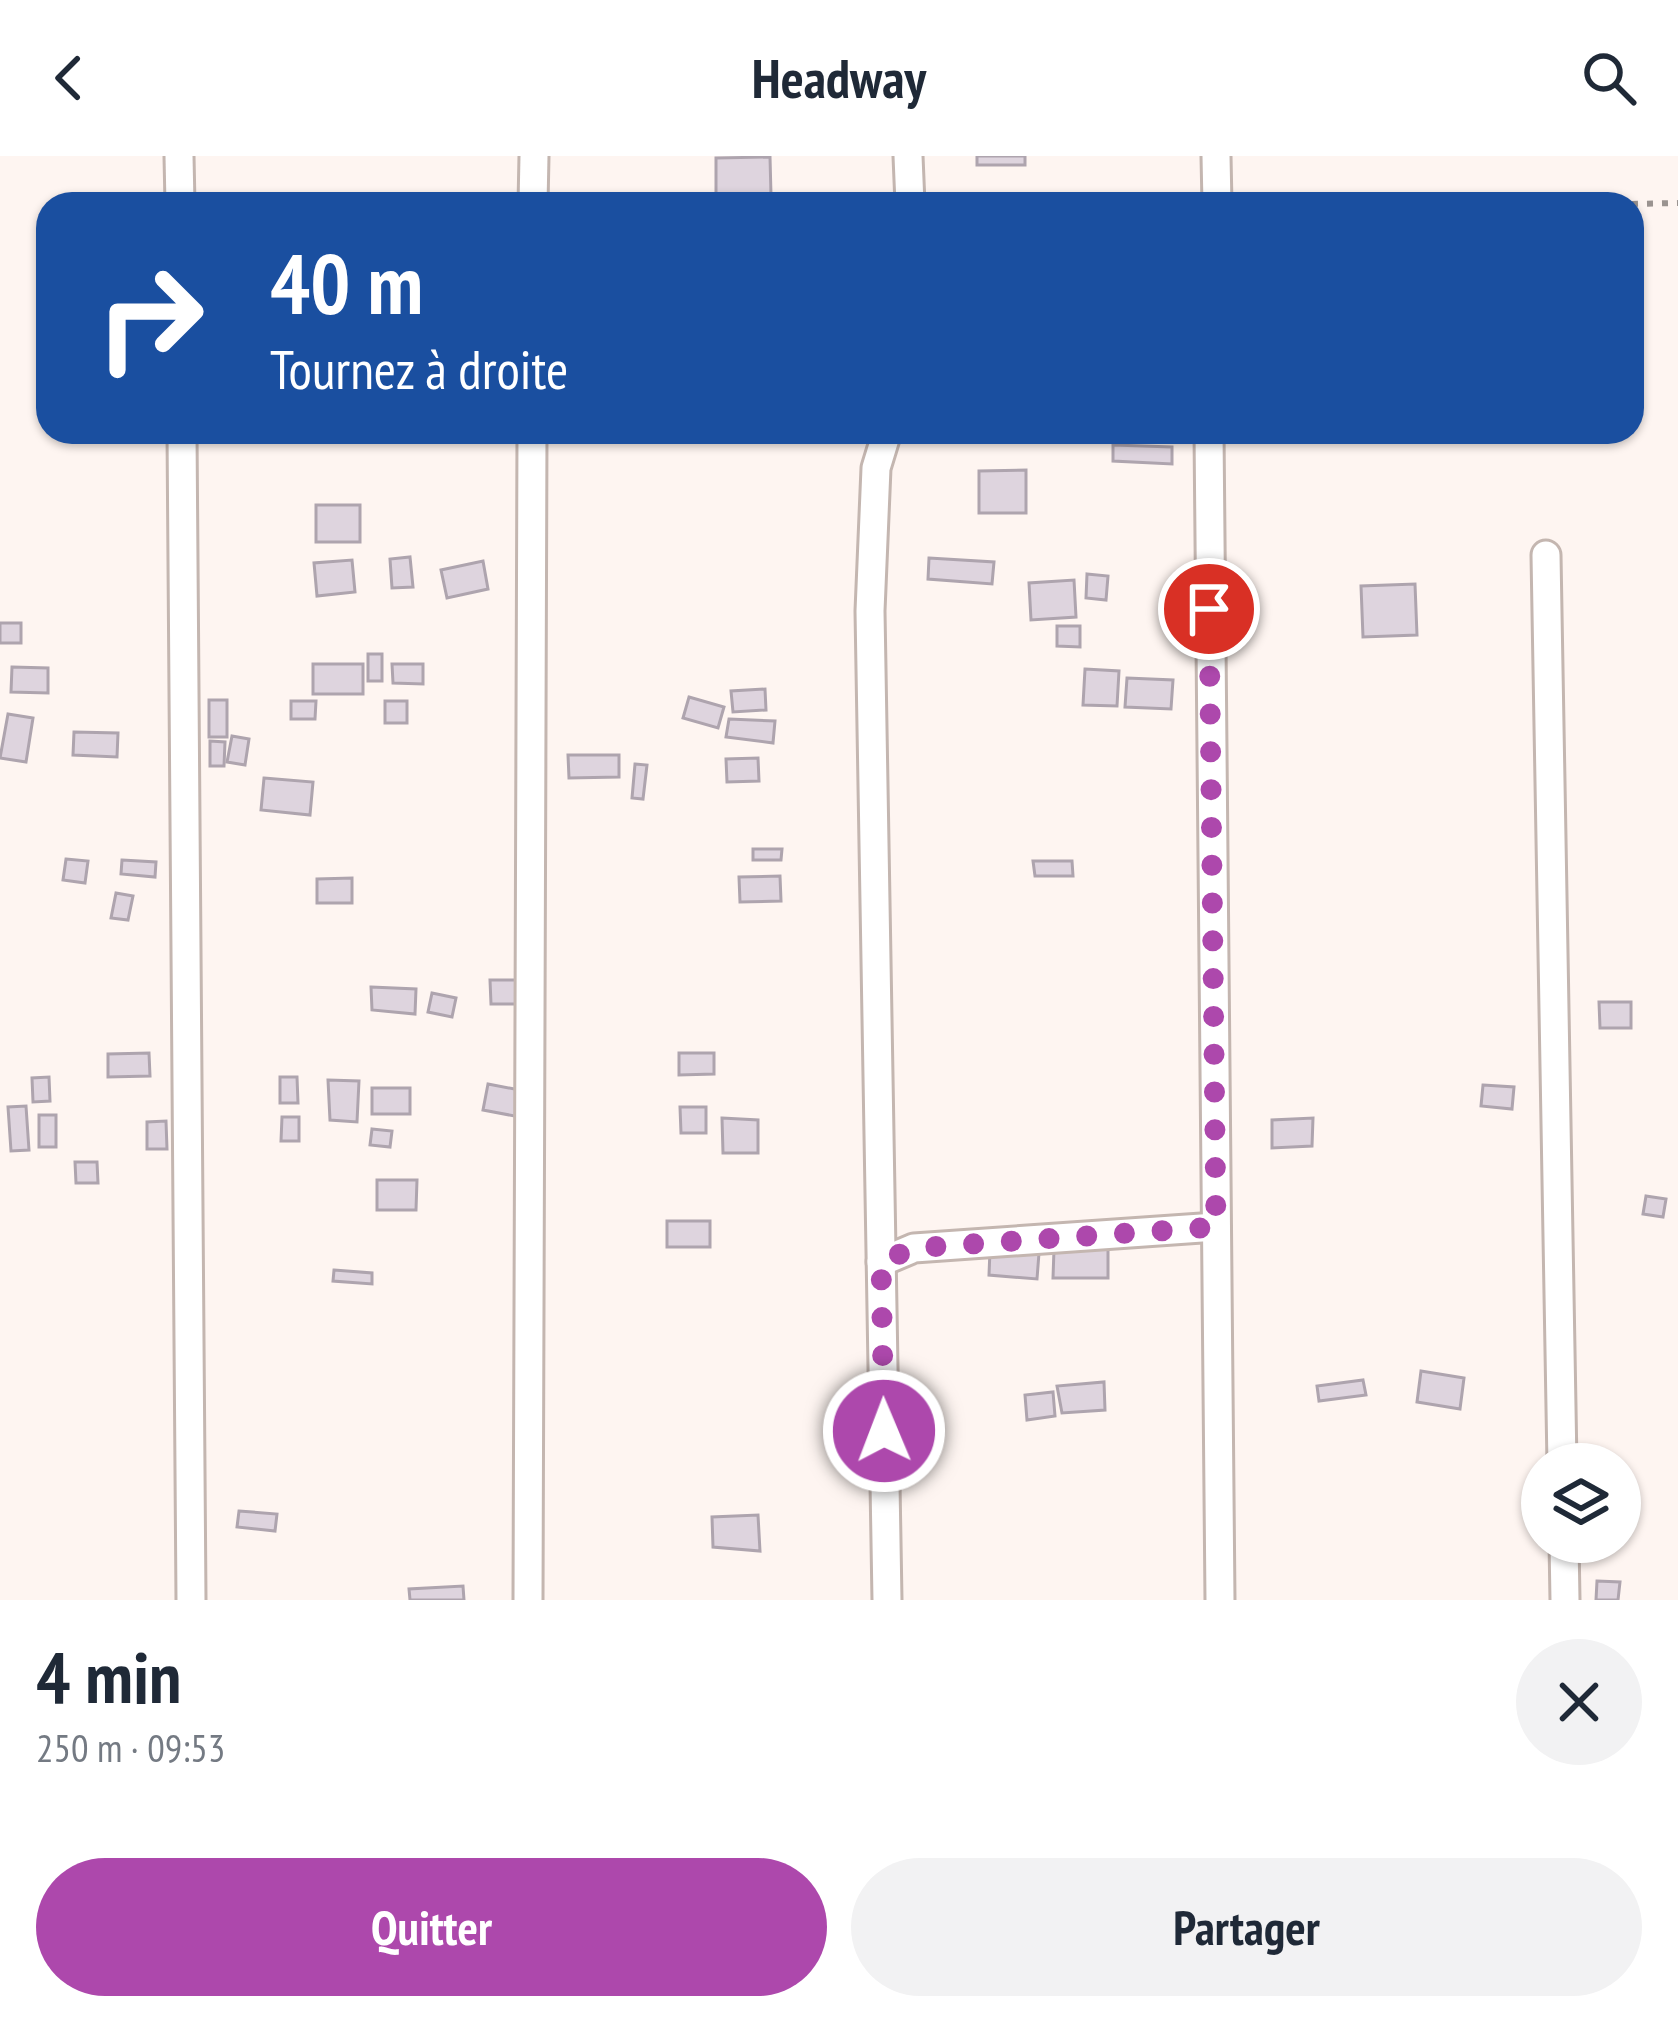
<!DOCTYPE html>
<html lang="fr">
<meta charset="utf-8">
<style>
body{margin:0;font-family:"PT Sans Narrow",sans-serif;background:#f2f2f3;color:#1f2937;height:100vh;display:flex;flex-direction:column;font-size:45px;white-space:nowrap}
*{box-sizing:border-box;margin:0}
p{font-size:39px;color:#747a83}
.icon{flex:none;width:66px;height:66px;fill:none;stroke:currentColor;stroke-width:2;stroke-linecap:round;stroke-linejoin:round}
.map{position:relative;height:1444px;overflow:hidden}
.sheet{display:flex;flex-direction:column;background:#fff;flex:1}
.sheet>*{flex:none}
.hud{position:absolute;left:36px;top:36px;width:1608px;height:252px;border-radius:36px;box-shadow:0 3px 9px #0004;background:#1a4fa0;color:#fff;overflow:hidden}
.tools{position:absolute;left:1521px;top:1287px;display:grid;gap:24px}
.tools a{display:grid;place-items:center;width:120px;height:120px;border-radius:50%;background:#fff;box-shadow:0 3px 9px #0004;font-size:60px}
.pin{position:absolute;display:grid;place-items:center;width:102px;height:102px;color:#fff;margin:-51px;border:6px solid #fff;border-radius:50%;box-shadow:0 3px 12px #0007}
.me{position:absolute;width:132px;margin:-66px;rotate:359deg;stroke-linejoin:round;filter:drop-shadow(0 0 9px #0008)}
.turn{display:flex;align-items:center;gap:42px;height:252px;padding:0 36px;font-size:54px}
.turn .icon{width:156px;height:156px;stroke-width:2.5}
.turn b{display:block;font-size:84px;line-height:102px}
.round{display:grid;place-items:center;flex:none;width:126px;height:126px;border-radius:63px;background:#f2f2f3}
.head{display:flex;align-items:center;justify-content:space-between;height:204px;padding:0 36px}
h1{font-size:72px;font-weight:800;line-height:90px}
.primary-button{display:flex;gap:24px;margin-top:auto;padding:24px 36px}
.primary-button a{flex:1;height:138px;border-radius:72px;background:#ad48ac;color:#fff;font-size:48px;font-weight:800;line-height:138px;text-align:center}
.primary-button a+a{background:#f2f2f3;color:#1f2937}
header{display:flex;justify-content:space-between;align-items:center;height:156px;padding:0 36px;background:#fff;font-size:54px;font-weight:800}
.map>svg:first-child{display:block}
.building{fill:#ded4de;stroke:#aea4ae;stroke-width:3}
.lines{fill:none;stroke-linecap:round;stroke-linejoin:round}
.minor-casing{stroke:#c4b6b0;stroke-width:33}
.path{stroke:#9a9390;stroke-width:6;stroke-dasharray:6 9;stroke-linecap:butt}
.minor{stroke:#fff;stroke-width:27}
.route{stroke:#ad48ac;stroke-width:21;stroke-dasharray:0 37.8}
</style>
<header><svg class="icon" aria-label="back" viewBox="0 0 24 24"><path d="M15 5l-7 7 7 7"/></svg>Headway<svg class="icon" aria-label="search" viewBox="0 0 24 24"><circle cx="10" cy="10" r="6"/><path d="M15 15l6 6"/></svg></header>
<div class="map">
<svg width="1678" height="1444" viewBox="0 0 1678 1444">
<rect width="100%" height="100%" fill="#fef5f1"/>
<g class="building">
<rect x="977" y="0" width="48" height="9"/>
<path d="M770,1L771,39H716V2Z"/>
<path d="M1113,289L1172,291V308L1113,305Z"/>
<path d="M1026,314V357H979V315Z"/>
<rect x="316" y="349" width="44" height="37"/>
<path d="M410,401L413,431L392,432L390,403Z"/>
<path d="M929,402L994,406L992,428L928,423Z"/>
<path d="M352,404L355,436L317,440L314,407Z"/>
<path d="M483,405L488,433L447,442L441,414Z"/>
<path d="M1087,418L1108,420L1106,444L1086,442Z"/>
<path d="M1074,424L1076,461L1031,464L1029,427Z"/>
<path d="M1415,428L1417,479L1363,481L1361,430Z"/>
<rect x="0" y="467" width="21" height="20"/>
<path d="M1057,470H1080V491L1057,490Z"/>
<rect x="368" y="498" width="14" height="27"/>
<rect x="313" y="508" width="50" height="30"/>
<path d="M392,508H423V528L393,527Z"/>
<path d="M12,511L48,512V537L11,536Z"/>
<path d="M1085,513L1119,515L1117,550L1083,549Z"/>
<path d="M1127,522L1173,524L1171,553L1125,551Z"/>
<path d="M765,533L766,554L733,556L731,535Z"/>
<path d="M689,541L724,551L718,572L683,562Z"/>
<rect x="209" y="544" width="18" height="37"/>
<path d="M291,545H316L315,563H291Z"/>
<rect x="385" y="545" width="22" height="22"/>
<path d="M8,558L33,562L26,606L0,602Z"/>
<path d="M729,563L775,565L773,587L726,581Z"/>
<path d="M74,576L118,577L117,601L73,599Z"/>
<path d="M232,580L249,583L245,609L227,606Z"/>
<path d="M210,585L225,586L224,610H210Z"/>
<path d="M568,599H619V621L569,622Z"/>
<path d="M758,602L759,625L727,626L726,603Z"/>
<path d="M635,608L647,609L643,643L632,642Z"/>
<path d="M264,622L313,626L310,659L261,654Z"/>
<path d="M753,693H782L781,704H753Z"/>
<path d="M66,703L88,705L85,727L63,724Z"/>
<path d="M122,704L156,706L155,721L121,718Z"/>
<path d="M1033,705H1072L1073,720H1035Z"/>
<path d="M780,720L781,745L740,746L739,721Z"/>
<path d="M352,722V747H317V723Z"/>
<path d="M116,737L133,740L128,764L111,762Z"/>
<path d="M490,824H516V848H491Z"/>
<path d="M371,831L416,833L415,858L372,854Z"/>
<path d="M432,837L456,842L452,861L428,856Z"/>
<path d="M1599,846H1631V872H1600Z"/>
<path d="M149,897L150,920L108,921V898Z"/>
<path d="M679,897H714V918L679,919Z"/>
<path d="M49,921L50,945L33,946L32,922Z"/>
<path d="M280,921H297L298,947H280Z"/>
<path d="M328,924L359,925L357,966L330,964Z"/>
<path d="M488,928L525,935L520,961L483,954Z"/>
<path d="M1483,929L1514,931L1512,953L1481,950Z"/>
<rect x="372" y="932" width="38" height="26"/>
<path d="M26,950L29,994L11,995L8,951Z"/>
<path d="M680,951H706V977H681Z"/>
<rect x="39" y="959" width="17" height="32"/>
<path d="M282,961H299V985H281Z"/>
<path d="M722,962L758,964V997H723Z"/>
<path d="M1313,962L1312,990L1272,992V964Z"/>
<path d="M166,965L167,993H147V966Z"/>
<path d="M372,973L392,975L390,991L370,989Z"/>
<path d="M75,1006H97L98,1027H76Z"/>
<path d="M377,1024H417L416,1054H377Z"/>
<path d="M1646,1040L1666,1043L1663,1061L1643,1058Z"/>
<rect x="667" y="1065" width="43" height="26"/>
<path d="M1108,1092V1122H1053L1054,1093Z"/>
<path d="M990,1094L1039,1097L1037,1123L989,1119Z"/>
<path d="M334,1114L372,1117V1128L333,1125Z"/>
<path d="M1421,1215L1464,1222L1460,1253L1417,1246Z"/>
<path d="M1363,1224L1366,1239L1319,1245L1317,1230Z"/>
<path d="M1104,1226L1105,1254L1062,1257L1057,1230Z"/>
<path d="M1053,1236L1055,1260L1027,1264L1025,1239Z"/>
<path d="M239,1355L277,1358L275,1375L237,1371Z"/>
<path d="M758,1359L760,1395L713,1391L712,1361Z"/>
<path d="M1597,1425L1620,1426L1618,1444H1596Z"/>
<path d="M463,1430L464,1444H410L409,1433Z"/>
</g>
<g class="lines">
<g class="minor-casing">
<g id="minor">
<path d="M179,0L180,48"/>
<path d="M908,0L910,48"/>
<path d="M1216,0L1217,48"/>
<path d="M533,48L534,0"/>
<path d="M182,276L191,1444"/>
<path d="M1209,276L1220,1444"/>
<path d="M1546,399L1562,1308"/>
<path d="M881,1106L914,1092L1216,1071"/>
<path d="M1564,1386L1565,1444"/>
<path d="M528,1444L532,276"/>
<path d="M887,1444L870,455L876,312L887,276"/>
</g>
</g>
<path class="path" d="M1632,48L1678,47"/>
<use href="#minor" class="minor"/>
</g>
<g class="lines">
<path class="route" d="M884,1275L881,1106L914,1092L1216,1071L1209,453"/>
</g>
</svg>
<div class="tools">
<a><svg class="icon" aria-label="layers" viewBox="0 0 24 24"><path d="M12 4l9 5-9 5-9-5zM3 14l9 5 9-5"/></svg></a>
</div>
<div class="pin" style="left:1209px;top:453px;background:#d93025"><svg class="icon" aria-label="arrive" viewBox="0 0 24 24"><path d="M6 21V4h12l-3 4 3 4H6"/></svg></div>
<svg class="me" style="left:884px;top:1275px" viewBox="-20 -20 40 40"><circle r="17" fill="#ad48ac" stroke="#fff" stroke-width="3"/><path d="M0-11L8 9 0 5-8 9z" fill="#fff"/></svg>
<div class="hud">
<div class="turn"><svg class="icon" aria-label="right" viewBox="0 0 24 24"><path d="M7 20v-9h11M14 6l5 5-5 5"/></svg><div><b>40 m</b>Tournez à droite</div></div>
</div>
</div>
<section class="sheet">
<div class="head"><div><h1>4 min</h1><p>250 m · 09:53</p></div><a class="round"><svg class="icon" aria-label="close" viewBox="0 0 24 24"><path d="M6 6l12 12M18 6L6 18"/></svg></a></div>
<div class="primary-button"><a>Quitter</a><a>Partager</a></div>
</section>
